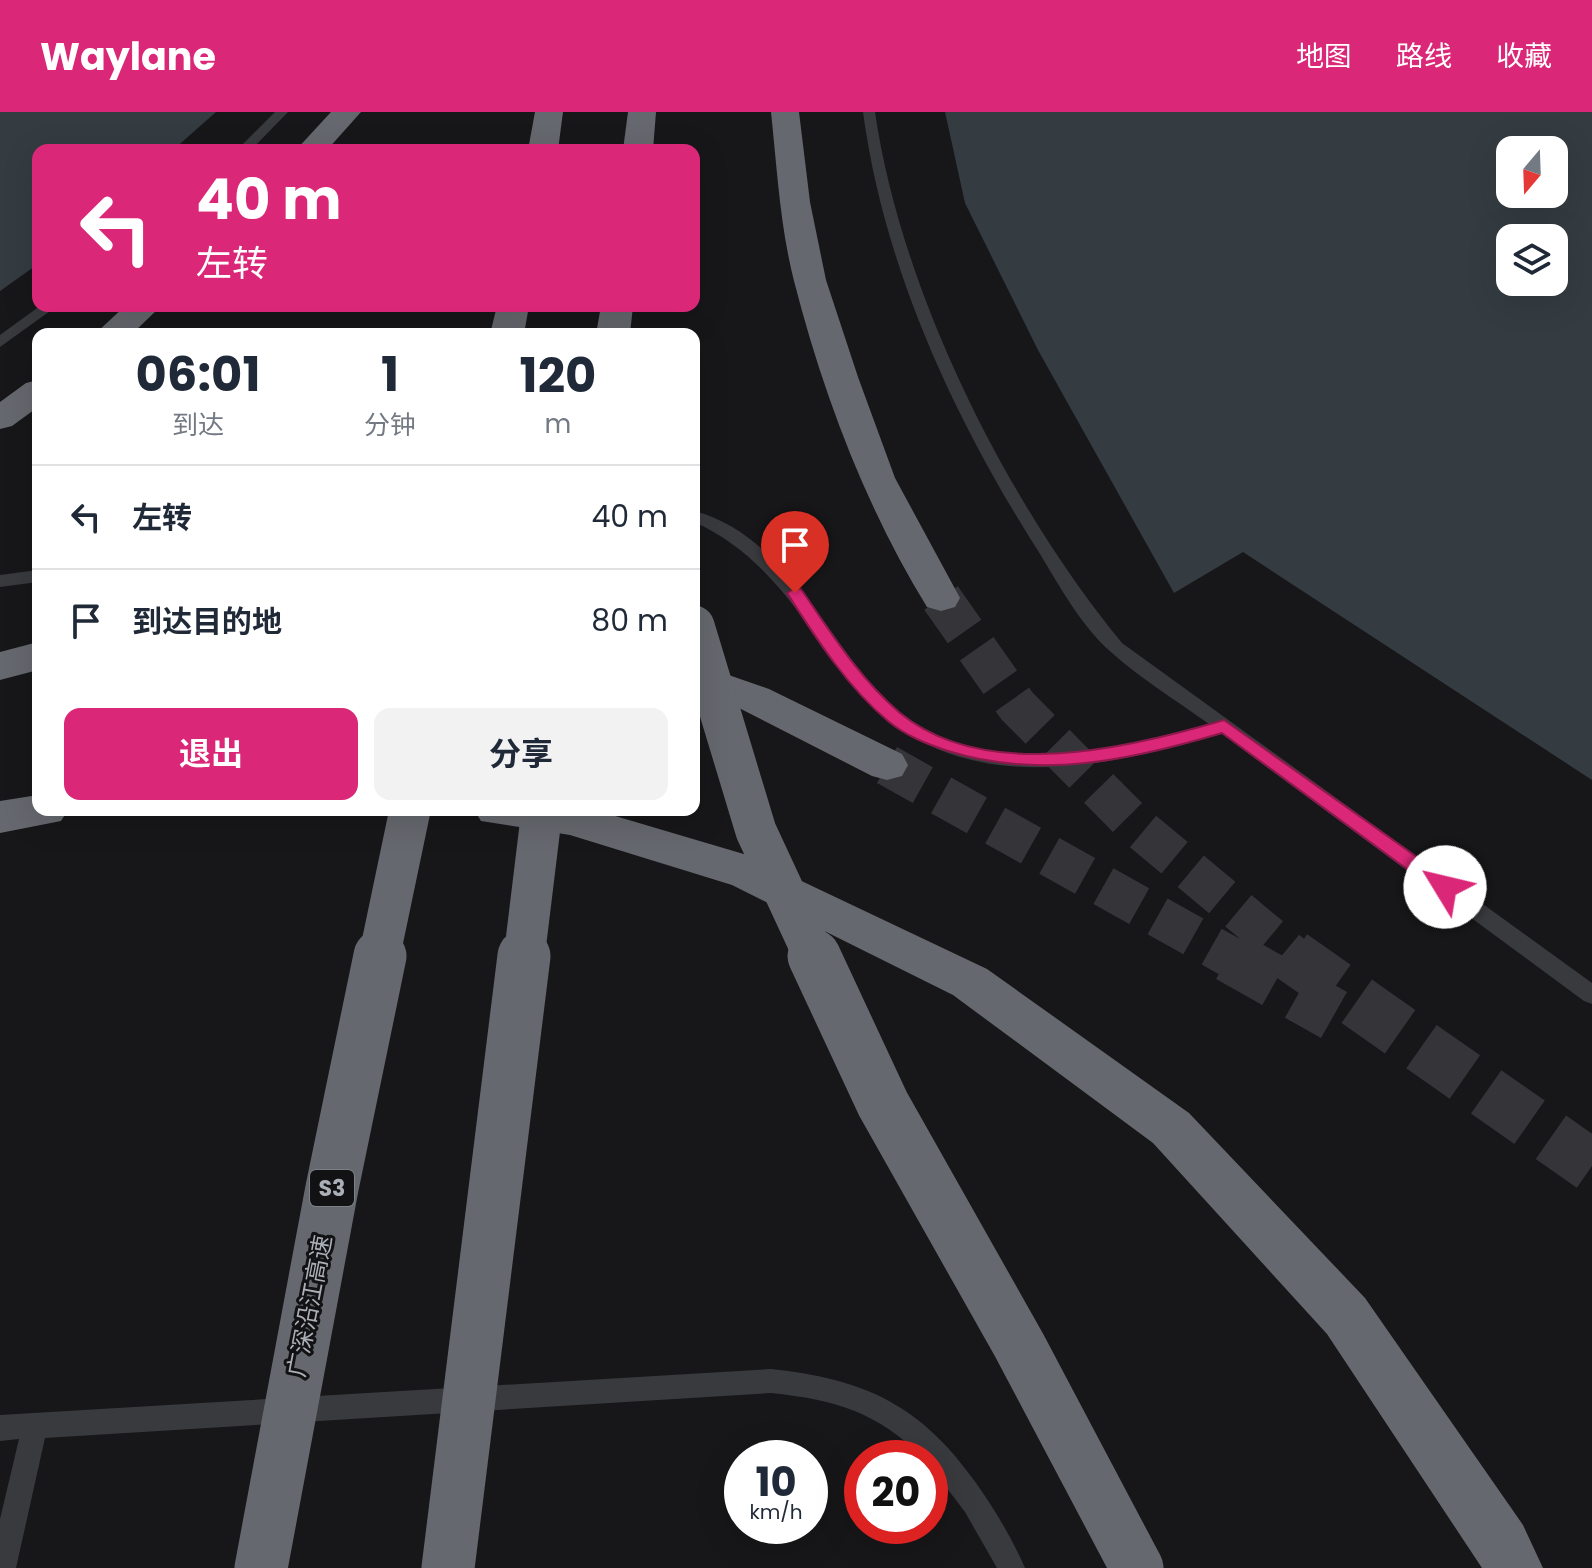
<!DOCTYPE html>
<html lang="zh">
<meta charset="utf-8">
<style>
body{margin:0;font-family:Poppins,"Noto Sans SC",sans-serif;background:#f2f2f3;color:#1f2937;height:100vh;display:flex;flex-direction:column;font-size:30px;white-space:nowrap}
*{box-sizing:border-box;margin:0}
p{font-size:26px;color:#747a83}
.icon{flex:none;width:44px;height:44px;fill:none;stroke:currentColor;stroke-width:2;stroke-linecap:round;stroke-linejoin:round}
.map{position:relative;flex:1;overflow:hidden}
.drawer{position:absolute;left:32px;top:216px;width:668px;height:488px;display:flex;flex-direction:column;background:#fff;border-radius:16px;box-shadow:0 8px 32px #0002}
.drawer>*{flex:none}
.hud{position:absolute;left:32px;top:32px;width:668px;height:168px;border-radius:16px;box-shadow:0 8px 32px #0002;background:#db2777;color:#fff;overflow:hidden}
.needle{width:52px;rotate:199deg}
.fabs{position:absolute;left:1496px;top:24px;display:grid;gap:16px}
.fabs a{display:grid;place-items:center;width:72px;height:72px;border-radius:16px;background:#fff;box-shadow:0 8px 32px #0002;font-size:40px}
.speed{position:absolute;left:724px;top:1328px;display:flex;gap:16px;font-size:40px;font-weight:700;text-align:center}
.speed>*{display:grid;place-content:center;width:104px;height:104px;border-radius:50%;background:#fff;box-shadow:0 8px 32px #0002;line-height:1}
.speed small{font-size:20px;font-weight:400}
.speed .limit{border:12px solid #d22;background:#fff;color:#111}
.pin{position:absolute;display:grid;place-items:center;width:68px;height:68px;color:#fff;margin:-82px -34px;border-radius:50% 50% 50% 0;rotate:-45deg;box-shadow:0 0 8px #0007}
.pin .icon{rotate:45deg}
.me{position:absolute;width:88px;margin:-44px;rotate:306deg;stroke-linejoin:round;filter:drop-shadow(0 0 6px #0008)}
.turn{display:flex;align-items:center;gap:28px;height:168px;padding:0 32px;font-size:36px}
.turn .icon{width:104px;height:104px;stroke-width:2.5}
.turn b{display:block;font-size:56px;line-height:68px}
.eta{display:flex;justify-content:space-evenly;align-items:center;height:136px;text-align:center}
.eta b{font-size:48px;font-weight:700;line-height:56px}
.action{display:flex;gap:16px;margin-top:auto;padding:16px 32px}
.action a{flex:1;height:92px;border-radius:16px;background:#db2777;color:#fff;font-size:32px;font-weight:700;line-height:92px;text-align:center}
.action a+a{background:#f2f2f3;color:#1f2937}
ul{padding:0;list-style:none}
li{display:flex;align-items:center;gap:24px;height:104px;padding:0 32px;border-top:2px solid #e0e1e3}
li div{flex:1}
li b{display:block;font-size:30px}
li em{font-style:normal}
header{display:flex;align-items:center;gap:48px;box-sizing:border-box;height:112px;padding:0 40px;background:#db2777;color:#fff}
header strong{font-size:38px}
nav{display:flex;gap:44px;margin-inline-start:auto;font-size:28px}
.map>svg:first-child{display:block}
.water{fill:#343c42;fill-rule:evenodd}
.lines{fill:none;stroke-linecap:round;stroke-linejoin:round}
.motorway-tunnel-far1{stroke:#353539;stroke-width:41;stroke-dasharray:41 21;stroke-linecap:butt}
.motorway-tunnel{stroke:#353539;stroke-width:53;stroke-dasharray:53 26;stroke-linecap:butt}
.service{fill:#393a3d;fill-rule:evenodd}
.motorway{fill:#65686e;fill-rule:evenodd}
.motorway-bridge-far1{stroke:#65686e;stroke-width:41}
.motorway-bridge{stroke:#65686e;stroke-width:53}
.route{fill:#db2777;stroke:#8e194d;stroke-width:2}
.labels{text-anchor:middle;stroke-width:6;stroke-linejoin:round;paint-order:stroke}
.shield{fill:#121214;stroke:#7d8086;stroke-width:2}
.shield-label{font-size:22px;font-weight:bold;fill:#abafb7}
.street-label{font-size:24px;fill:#abafb7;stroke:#121214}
</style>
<header>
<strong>Waylane</strong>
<nav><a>地图</a><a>路线</a><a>收藏</a></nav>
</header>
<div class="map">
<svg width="1592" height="1456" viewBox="0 0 1592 1456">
<rect width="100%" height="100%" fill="#171719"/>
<g class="water">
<path d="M0,0H216L173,38H38V152L0,179Z"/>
<path d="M945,0H1592V668L1243,440L1174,481L1038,238L965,91ZM1510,38H1554V82H1510ZM1510,126H1554V170H1510Z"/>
</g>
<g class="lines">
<g class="motorway-tunnel-far1">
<path d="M941,486L1017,594L1134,712L1295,846"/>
<path d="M887,653L1232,846"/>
</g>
<g class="motorway-tunnel">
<path d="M1229,844L1334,903"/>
<path d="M1292,844L1592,1054"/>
</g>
<g class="service">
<path d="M275,0H288L251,38H237Z"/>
<path d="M863,0H875C901,180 1007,391 1122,531L1592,871V892L1584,889L1222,622C1078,663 933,691 834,550C795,494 759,439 694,410V399C746,412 784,455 814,496C840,530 862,567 894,595C979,669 1111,640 1209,612C1177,589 1141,567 1111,540C1082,515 1060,475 1040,442C955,309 884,157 863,0Z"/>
<path d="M40,194H57L0,235V223Z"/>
<path d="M38,458V470L0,475V463Z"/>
<path d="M771,1257C865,1267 921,1293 976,1371C995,1398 1012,1426 1025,1456H997L965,1400L930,1354V1346H924C875,1299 836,1288 771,1281L45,1326L16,1456H0V1407L19,1327L0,1329V1303Z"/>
</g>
<g class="motorway">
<path d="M331,0H361L327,38H296Z"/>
<path d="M535,0H563L558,38H528Z"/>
<path d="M628,0H656L653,38H623Z"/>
<path d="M771,0H799L810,90L826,168L858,265L895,366L960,486L955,495L941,499L927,495C866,396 823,282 794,169C780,114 777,56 771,0Z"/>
<path d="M125,194H161L132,222H95Z"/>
<path d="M497,194H529L524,222H490Z"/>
<path d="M601,194H633L630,222H596Z"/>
<path d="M38,268V295L12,314L0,317V290L26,271Z"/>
<path d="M38,530V558L0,568V540Z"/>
<path d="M694,551L769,577L902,642L908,653L902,664L887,668L872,664L741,597L694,580Z"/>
<path d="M38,683V698H68L61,709L0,721V689Z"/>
<path d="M474,698H595L747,743L987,857L1189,1001L1365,1186L1523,1413L1543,1456H1482L1327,1222L1153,1031L953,883L732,773L570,723L481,709Z"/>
</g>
<g class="motorway-bridge-far1">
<path d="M694,514L756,719L815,846"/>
<path d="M379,846L410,698"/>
<path d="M524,846L542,698"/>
</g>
<g class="motorway-bridge">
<path d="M814,844L883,992L1019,1233L1137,1456"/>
<path d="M261,1456L332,1076L380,844"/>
<path d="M448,1456L524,844"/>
</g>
</g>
<path class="route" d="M795,476L801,477C831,521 859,566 900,601C985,671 1130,636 1224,608L1452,770L1454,775L1452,780H1438L1222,621C1131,648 1041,668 948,639C927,632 906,624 888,609C847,575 816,526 787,481Z"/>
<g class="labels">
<rect class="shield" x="310" y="1058" width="44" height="36" rx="6"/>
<g class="shield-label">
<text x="332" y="1084">S3</text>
</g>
<g class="street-label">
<text transform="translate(310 1194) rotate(-79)" y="8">广深沿江高速</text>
</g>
</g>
</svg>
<div class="fabs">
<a><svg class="needle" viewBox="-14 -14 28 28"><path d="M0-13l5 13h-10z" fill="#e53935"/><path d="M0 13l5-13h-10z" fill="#747a83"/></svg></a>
<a><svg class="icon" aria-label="layers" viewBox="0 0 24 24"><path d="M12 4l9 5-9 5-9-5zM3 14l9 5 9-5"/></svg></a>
</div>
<div class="speed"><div>10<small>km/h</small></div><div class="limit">20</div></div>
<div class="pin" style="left:795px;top:481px;background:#d93025"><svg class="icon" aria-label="arrive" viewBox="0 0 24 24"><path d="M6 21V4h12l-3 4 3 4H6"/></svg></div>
<svg class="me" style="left:1445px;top:775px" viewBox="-20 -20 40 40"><circle r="19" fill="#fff"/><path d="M0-13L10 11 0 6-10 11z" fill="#db2777"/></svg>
<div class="hud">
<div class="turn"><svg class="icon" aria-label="left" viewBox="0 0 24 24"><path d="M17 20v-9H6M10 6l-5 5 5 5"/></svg><div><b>40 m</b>左转</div></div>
</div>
<section class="drawer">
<div class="eta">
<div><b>06:01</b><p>到达</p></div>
<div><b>1</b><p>分钟</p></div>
<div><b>120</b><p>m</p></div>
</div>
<ul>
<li><svg class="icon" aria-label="left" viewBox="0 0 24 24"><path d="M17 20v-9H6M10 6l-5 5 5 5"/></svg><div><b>左转</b></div><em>40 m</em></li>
<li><svg class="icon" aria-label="arrive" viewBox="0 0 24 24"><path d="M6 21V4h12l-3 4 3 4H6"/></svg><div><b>到达目的地</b></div><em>80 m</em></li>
</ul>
<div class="action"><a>退出</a><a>分享</a></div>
</section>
</div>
